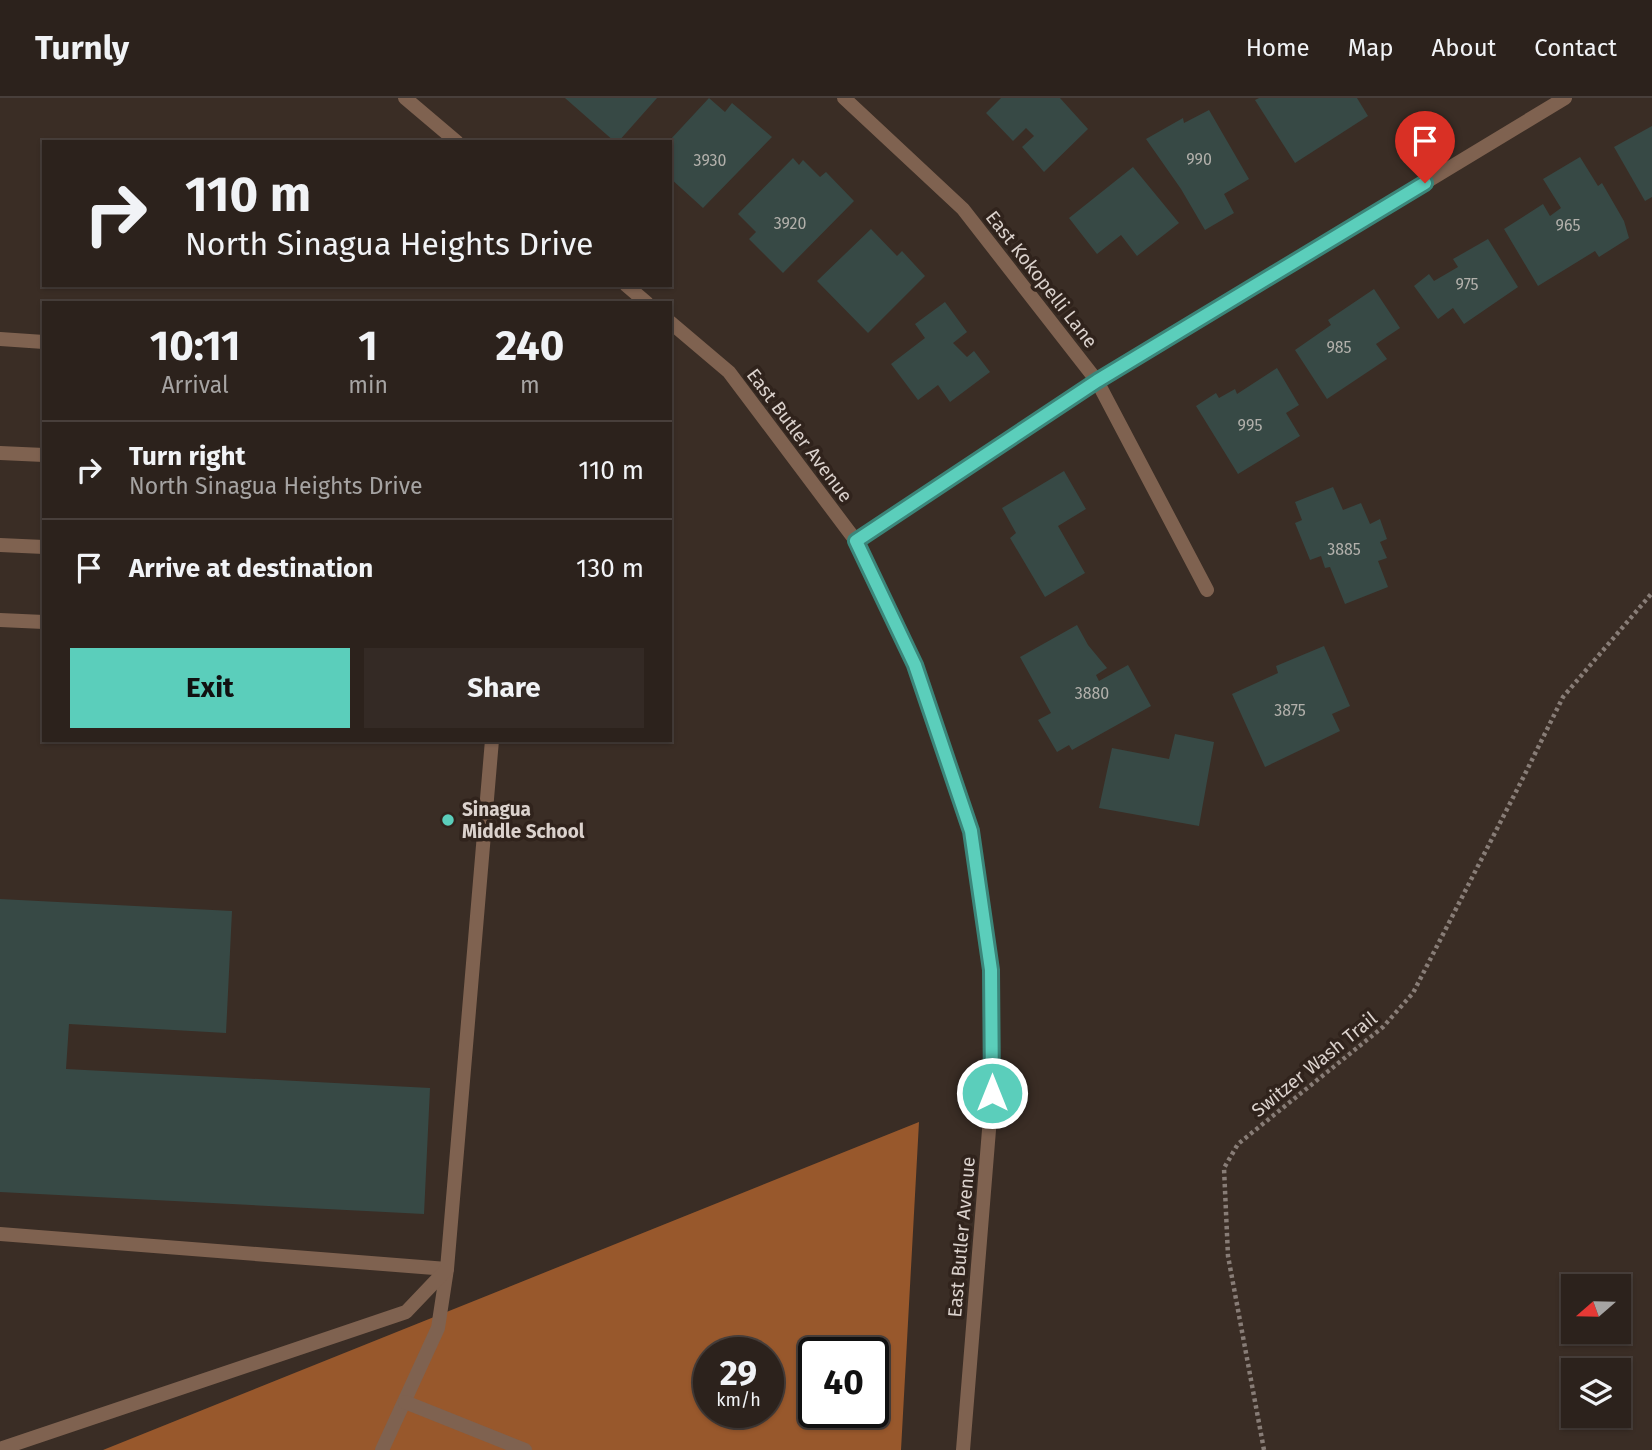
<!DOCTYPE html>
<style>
body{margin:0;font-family:"Fira Sans",sans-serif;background:#342a25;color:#f1f3f6;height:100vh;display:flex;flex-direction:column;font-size:26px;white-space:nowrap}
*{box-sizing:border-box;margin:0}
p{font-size:23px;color:#a6a4a3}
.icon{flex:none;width:38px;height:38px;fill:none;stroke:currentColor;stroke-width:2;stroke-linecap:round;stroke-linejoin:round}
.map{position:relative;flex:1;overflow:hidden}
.details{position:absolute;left:42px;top:203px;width:630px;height:441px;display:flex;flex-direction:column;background:#2c221c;border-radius:0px;box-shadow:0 2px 5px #0004,0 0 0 2px #483f3b}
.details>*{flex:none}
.guide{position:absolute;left:42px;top:42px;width:630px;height:147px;border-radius:0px;box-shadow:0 2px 5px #0004,0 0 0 2px #483f3b;background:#2c221c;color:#f1f3f6;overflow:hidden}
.needle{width:46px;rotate:250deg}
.controls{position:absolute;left:1561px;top:1176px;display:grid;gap:14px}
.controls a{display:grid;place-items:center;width:70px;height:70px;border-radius:0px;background:#2c221c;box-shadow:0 2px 5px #0004,0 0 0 2px #483f3b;font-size:35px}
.speed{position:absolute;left:693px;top:1239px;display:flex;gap:14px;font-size:35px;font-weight:700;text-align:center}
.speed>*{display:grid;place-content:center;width:91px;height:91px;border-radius:50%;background:#2c221c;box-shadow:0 2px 5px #0004,0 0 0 2px #483f3b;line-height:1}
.speed small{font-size:18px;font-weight:400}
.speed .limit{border:4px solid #111;border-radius:10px;background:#fff;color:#111}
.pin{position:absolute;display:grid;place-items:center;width:60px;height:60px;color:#fff;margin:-72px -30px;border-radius:50% 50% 50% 0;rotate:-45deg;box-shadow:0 0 7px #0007}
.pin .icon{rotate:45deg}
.me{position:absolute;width:77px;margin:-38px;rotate:0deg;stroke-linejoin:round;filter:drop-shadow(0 0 5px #0008)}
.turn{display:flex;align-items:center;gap:24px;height:147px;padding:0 28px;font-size:32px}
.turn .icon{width:91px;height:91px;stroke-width:2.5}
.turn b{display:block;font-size:49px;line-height:60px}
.eta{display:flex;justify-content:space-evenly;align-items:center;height:119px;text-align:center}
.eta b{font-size:42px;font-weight:700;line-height:49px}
.action{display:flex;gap:14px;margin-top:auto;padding:14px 28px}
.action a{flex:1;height:80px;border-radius:0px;background:#5bcebb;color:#111;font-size:28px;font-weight:700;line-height:80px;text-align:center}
.action a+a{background:#342a25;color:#f1f3f6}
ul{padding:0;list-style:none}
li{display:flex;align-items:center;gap:21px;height:98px;padding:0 28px;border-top:2px solid #483f3b}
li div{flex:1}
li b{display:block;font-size:26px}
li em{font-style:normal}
header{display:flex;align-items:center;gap:42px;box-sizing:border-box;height:98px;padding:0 35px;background:#2c221c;border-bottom:2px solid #483f3b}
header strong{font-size:33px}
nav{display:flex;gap:38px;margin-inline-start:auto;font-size:24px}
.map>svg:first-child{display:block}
.forest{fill:#98582c;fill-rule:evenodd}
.building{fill:#374945}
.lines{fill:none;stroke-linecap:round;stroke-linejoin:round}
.path{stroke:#887d77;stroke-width:4.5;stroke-dasharray:3.5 3.5;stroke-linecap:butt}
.service{stroke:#7f6250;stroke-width:14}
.minor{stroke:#7f6250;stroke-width:14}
.tertiary{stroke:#7f6250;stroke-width:14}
.route-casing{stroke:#3b867a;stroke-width:18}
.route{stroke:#5bcebb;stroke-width:12}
.poi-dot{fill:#5bcebb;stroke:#30231c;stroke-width:2.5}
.labels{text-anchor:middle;stroke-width:7;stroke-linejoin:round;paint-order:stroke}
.number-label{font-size:16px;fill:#b2b0ab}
.street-label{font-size:19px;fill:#dbd2cd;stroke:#30231c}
.poi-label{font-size:19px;font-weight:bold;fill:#dbd2cd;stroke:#30231c;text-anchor:start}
</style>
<header>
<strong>Turnly</strong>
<nav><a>Home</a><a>Map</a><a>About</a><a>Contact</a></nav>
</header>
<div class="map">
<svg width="1652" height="1352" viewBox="0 0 1652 1352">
<rect width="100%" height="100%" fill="#3a2d25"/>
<path class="forest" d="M919,1024L901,1352H103ZM709,1255H768V1314H709ZM814,1255H873V1314H814Z"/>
<g class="building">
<path d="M565,0H657L618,44H615Z"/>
<path d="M709,0L725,14L732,5L772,39L703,110L670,80V42Z"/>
<path d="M1001,0H1060L1088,31L1044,74L1022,49L1034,38L1026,30L1013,43L986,15Z"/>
<path d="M1259,0H1357L1368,18L1295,65L1255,2Z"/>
<path d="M1209,12L1249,81L1224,96L1234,115L1205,132L1181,91L1146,41L1183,20L1184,25Z"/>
<path d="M1652,28V99L1645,103L1614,49Z"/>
<path d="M1580,59L1598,88L1602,85L1624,123L1629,140L1599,159L1595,153L1538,188L1504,131L1543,106L1550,118L1561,110L1543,81Z"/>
<path d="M793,60L799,67L803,62L820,79L826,74L854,103L783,175L749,141L756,134L738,116Z"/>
<path d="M1133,69L1179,125L1137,158L1121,137L1097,156L1069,120Z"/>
<path d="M871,131L897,158L902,153L925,178L868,235L817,183Z"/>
<path d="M1488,141L1518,189L1464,226L1453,210L1438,221L1414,188L1429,176L1434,183L1458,169L1453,161Z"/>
<path d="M1374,191L1400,230L1376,246L1387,261L1327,301L1295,252L1331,227L1328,222Z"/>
<path d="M945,204L967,234L953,245L967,259L974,253L990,274L950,304L938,287L918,302L891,266L925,240L915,226Z"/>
<path d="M1277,270L1299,307L1286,315L1300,338L1238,376L1196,308L1216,295L1219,300L1235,291L1237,296Z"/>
<path d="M1064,373L1086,411L1058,428L1085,475L1045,499L1010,440L1016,435L1002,410Z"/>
<path d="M1333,389L1343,412L1361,405L1370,426L1380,421L1387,441L1380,444L1387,460L1378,463L1388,489L1345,506L1330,469L1325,470L1321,458L1310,462L1295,425L1302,422L1295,404Z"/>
<path d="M1077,527L1088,547L1107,570L1096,577L1099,583L1128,567L1151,608L1072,652L1069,647L1057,654L1038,622L1051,615L1020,559Z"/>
<path d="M1324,548L1350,608L1332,616L1340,633L1265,669L1232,596L1278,575L1276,568Z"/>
<path d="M1175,636L1214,644L1199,728L1099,710L1112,650L1169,661Z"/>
<path d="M0,801L232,813L226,935L69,926L66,971L430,990L424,1116L0,1094Z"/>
</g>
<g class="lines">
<path class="path" d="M1264,1352L1228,1158L1224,1070L1238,1046L1383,929L1413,895L1524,678L1563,599L1652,495"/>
<g class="service">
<path d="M0,241L44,244"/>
<path d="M0,355L44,357"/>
<path d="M0,447L44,449"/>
<path d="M0,522L44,524"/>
<path d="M0,1136L447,1171L438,1230L382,1352"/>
<path d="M405,1304L525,1352"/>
<path d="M0,1351L406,1214L447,1171L492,642"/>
</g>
<g class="minor">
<path d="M844,0L963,111L1097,283L1207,492"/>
<path d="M856,443L1097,283L1565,0"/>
</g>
<g class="tertiary">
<path d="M405,0L457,44"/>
<path d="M626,187L647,205"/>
<path d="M670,224L729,274L856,443L915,567L971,733L991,872L992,995L963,1352"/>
</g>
</g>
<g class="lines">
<g class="route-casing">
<path id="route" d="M992,995L991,872L971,733L915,567L856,443L1097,283L1425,85"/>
</g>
<use href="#route" class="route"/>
</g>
<circle class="poi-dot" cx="448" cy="722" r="7"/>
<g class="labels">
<g class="number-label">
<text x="1199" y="67">990</text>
<text x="710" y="68">3930</text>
<text x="790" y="131">3920</text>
<text x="1568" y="133">965</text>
<text x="1467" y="192">975</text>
<text x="1339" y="255">985</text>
<text x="1250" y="333">995</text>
<text x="1344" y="457">3885</text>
<text x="1092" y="601">3880</text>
<text x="1290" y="618">3875</text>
</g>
<g class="street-label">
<text transform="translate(1042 181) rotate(52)" y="7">East Kokopelli Lane</text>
<text transform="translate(800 337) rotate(53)" y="7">East Butler Avenue</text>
<text transform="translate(1314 966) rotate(-39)" y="7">Switzer Wash Trail</text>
<text transform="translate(961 1139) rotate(-85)" y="7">East Butler Avenue</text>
</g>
<g class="poi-label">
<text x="462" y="718">Sinagua<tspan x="462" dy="22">Middle School</tspan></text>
</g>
</g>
</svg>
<div class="controls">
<a><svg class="needle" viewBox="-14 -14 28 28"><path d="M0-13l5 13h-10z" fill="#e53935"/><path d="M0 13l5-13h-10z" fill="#a6a4a3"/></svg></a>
<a><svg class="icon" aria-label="layers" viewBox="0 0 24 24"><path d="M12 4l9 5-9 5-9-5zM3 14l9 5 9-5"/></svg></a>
</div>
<div class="speed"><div>29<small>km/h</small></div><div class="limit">40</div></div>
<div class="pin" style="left:1425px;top:85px;background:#d93025"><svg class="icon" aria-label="arrive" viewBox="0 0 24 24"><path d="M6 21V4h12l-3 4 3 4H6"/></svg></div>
<svg class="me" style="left:992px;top:995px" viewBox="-20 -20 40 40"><circle r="17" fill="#5bcebb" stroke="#fff" stroke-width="3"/><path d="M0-11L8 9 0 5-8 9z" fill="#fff"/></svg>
<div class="guide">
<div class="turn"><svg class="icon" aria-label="right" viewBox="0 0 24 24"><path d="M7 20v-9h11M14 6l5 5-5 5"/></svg><div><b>110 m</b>North Sinagua Heights Drive</div></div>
</div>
<section class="details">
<div class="eta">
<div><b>10:11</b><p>Arrival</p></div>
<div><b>1</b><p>min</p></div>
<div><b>240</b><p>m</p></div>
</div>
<ul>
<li><svg class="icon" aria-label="right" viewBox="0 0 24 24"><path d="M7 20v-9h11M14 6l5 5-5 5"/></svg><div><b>Turn right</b><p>North Sinagua Heights Drive</p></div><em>110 m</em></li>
<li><svg class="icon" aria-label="arrive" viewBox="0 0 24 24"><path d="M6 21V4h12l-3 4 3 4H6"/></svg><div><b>Arrive at destination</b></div><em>130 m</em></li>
</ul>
<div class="action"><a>Exit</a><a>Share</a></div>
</section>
</div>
